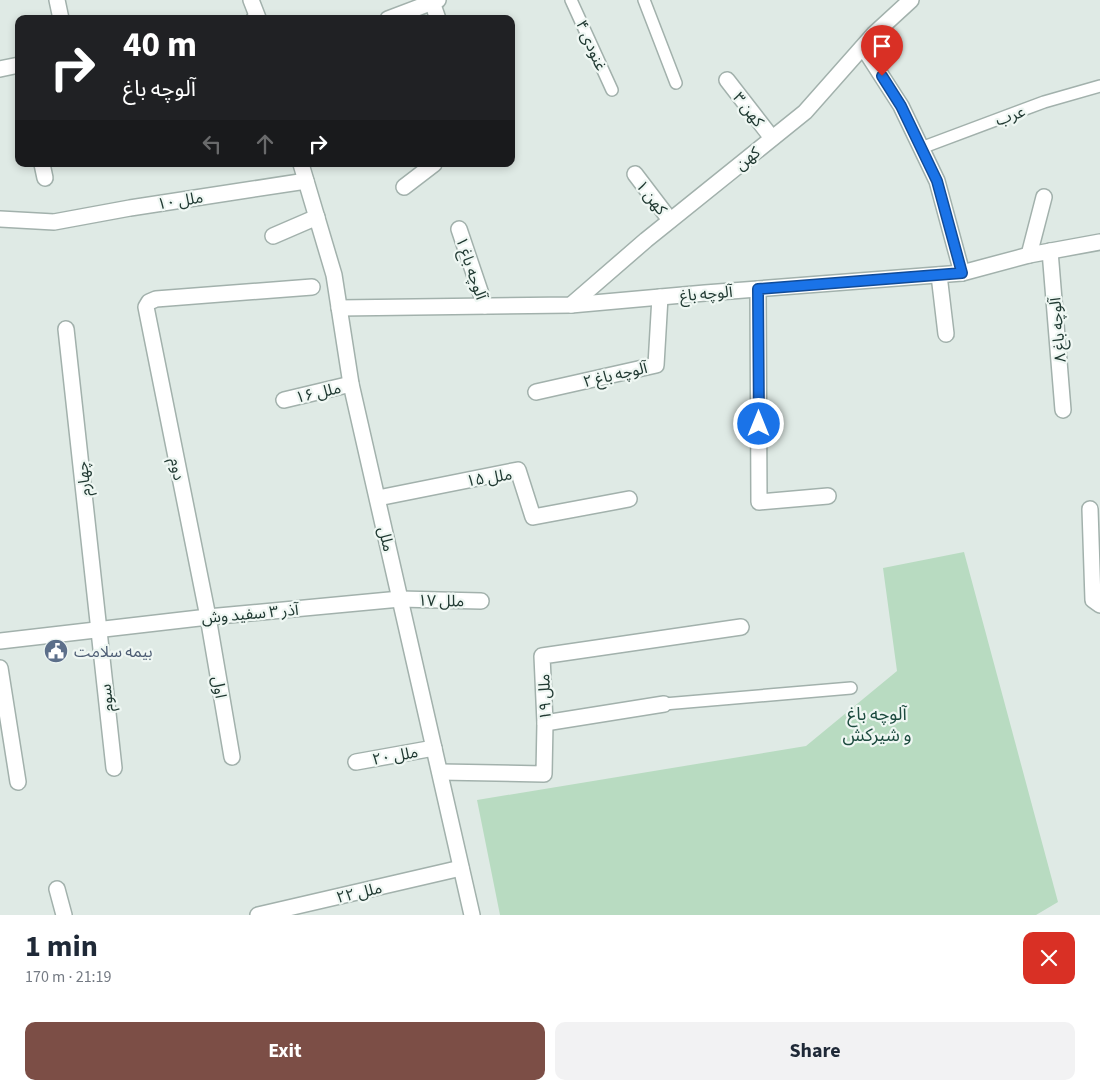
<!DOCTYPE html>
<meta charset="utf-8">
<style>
body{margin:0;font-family:"Source Sans 3","Noto Sans Arabic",sans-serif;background:#f2f2f3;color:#1f2937;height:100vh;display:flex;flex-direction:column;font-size:19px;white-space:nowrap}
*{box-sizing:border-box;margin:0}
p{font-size:16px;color:#747a83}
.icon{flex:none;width:28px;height:28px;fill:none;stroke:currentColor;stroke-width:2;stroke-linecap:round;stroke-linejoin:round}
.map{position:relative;height:915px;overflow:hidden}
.details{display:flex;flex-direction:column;background:#fff;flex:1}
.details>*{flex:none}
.top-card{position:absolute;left:15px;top:15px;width:500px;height:152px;border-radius:10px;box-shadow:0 2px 8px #0003;background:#202124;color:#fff;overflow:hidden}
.pin{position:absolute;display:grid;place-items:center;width:42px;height:42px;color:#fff;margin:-51px -21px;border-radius:50% 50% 50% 0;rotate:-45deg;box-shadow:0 0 5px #0007}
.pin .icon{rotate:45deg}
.me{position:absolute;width:55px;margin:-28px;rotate:0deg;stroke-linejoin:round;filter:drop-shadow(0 0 4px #0008)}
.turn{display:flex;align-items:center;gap:18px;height:105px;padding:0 25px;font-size:22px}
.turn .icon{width:65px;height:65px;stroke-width:2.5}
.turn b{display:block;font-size:35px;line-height:42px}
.lanes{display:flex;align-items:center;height:48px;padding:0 25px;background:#0003;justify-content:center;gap:25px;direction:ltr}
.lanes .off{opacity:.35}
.round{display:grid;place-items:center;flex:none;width:52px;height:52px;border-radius:10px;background:#f2f2f3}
.headline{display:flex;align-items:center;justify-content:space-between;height:85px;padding:0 25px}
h1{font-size:30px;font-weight:700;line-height:38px}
.primary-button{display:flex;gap:10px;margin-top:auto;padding:10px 25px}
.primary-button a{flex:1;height:58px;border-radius:10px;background:#7c4e46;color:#fff;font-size:20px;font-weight:700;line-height:58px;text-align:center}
.primary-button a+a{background:#f2f2f3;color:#1f2937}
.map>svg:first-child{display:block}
.green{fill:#b8dbc1}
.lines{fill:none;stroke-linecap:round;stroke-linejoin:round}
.service-casing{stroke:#a2b1ac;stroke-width:14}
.minor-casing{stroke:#a2b1ac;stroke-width:18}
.tertiary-casing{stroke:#a2b1ac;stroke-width:18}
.service{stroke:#fff;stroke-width:11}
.minor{stroke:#fff;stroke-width:15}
.tertiary{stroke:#fff;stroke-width:15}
.route-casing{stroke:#114b97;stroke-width:12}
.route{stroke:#1a73e8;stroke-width:9}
.labels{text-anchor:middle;stroke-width:4.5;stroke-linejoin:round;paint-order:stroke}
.street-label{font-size:16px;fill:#203932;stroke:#eff7f3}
.service-label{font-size:16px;fill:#4e5e75;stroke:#eff7f3;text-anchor:start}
.neighbourhood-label{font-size:18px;fill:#1d4b3f;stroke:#eff7f3}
</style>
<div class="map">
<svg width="1100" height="915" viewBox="0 0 1100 915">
<rect width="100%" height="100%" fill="#dfeae5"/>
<path class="green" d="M964,552L1058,902L1036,915H500L477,800L806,746L897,671L883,568Z"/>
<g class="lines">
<g class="service-casing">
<g id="service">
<path d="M571,0L612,90"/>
<path d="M644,0L676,83"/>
<path d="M921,148L1044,102L1100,86"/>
<path d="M664,704L851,688"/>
</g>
</g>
<g class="minor-casing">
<g id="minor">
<path d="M57,0L61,19"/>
<path d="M432,2L438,19"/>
<path d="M388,19L438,0"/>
<path d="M863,47L901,106L937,181L962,273"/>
<path d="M727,80L772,138"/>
<path d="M42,164L45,178"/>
<path d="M301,164L334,275L351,384L472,915"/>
<path d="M635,174L670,220"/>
<path d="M404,187L434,164"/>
<path d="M459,229L485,306"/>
<path d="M273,236L317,217"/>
<path d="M1050,251L1063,410"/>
<path d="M1029,255L1044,197"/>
<path d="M939,275L946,334"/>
<path d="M758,289L759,502L828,496"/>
<path d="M571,305L646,240L805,112L874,34L911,0"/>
<path d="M339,308L571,305L705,293L962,273L1029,255L1100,242"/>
<path d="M66,329L114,768"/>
<path d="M536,392L656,365L660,297"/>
<path d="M284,400L351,384"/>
<path d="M378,498L518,470L533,517L629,499"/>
<path d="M1090,509L1093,600L1100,605"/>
<path d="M0,641L208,617L400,599L481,601"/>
<path d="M0,668L18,782"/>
<path d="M545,723L664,704"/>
<path d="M232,757L208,617L146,307L149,302L156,299L312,287"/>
<path d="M356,762L434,748"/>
<path d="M440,772L544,774L545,723L542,656L741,627"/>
<path d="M57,889L64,915"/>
<path d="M258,915L461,868"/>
</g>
</g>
<g class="tertiary-casing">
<g id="tertiary">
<path d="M251,0L258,18L254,19"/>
<path d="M0,69L19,65"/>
<path d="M0,219L54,222L130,208L306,181"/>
</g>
</g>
<use href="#service" class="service"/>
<use href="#minor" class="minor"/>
<use href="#tertiary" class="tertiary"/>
</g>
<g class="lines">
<g class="route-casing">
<path id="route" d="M759,424L758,289L962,273L937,181L901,106L882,76"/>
</g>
<use href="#route" class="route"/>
</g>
<defs>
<g id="civic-disc" transform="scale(1.25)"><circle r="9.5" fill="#5c6f8a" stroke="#eff7f3"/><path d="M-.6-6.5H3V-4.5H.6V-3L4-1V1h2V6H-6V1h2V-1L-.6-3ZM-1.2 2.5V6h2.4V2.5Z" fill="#fff"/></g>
</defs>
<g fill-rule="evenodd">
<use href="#civic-disc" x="56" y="651"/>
</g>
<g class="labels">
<g class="street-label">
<text transform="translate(592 45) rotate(66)" y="6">۴ غنودی</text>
<text transform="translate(749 109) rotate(52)" y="6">۳ کهن</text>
<text transform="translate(1010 115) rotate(-20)" y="6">عرب</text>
<text transform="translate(747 158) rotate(-39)" y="6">کهن</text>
<text transform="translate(652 197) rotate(52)" y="6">۱ کهن</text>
<text transform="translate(180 200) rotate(-9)" y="6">۱۰ ملل</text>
<text transform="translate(472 268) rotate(71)" y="6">۱ آلوچه باغ</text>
<text transform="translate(706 293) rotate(-5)" y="6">آلوچه باغ</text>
<text transform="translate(1057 330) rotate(-95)" y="6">۸ آلوچه باغ</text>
<text transform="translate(615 374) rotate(-13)" y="6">۲ آلوچه باغ</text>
<text transform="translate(318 392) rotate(-13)" y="6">۱۶ ملل</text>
<text transform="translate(178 469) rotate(79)" y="6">دوم</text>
<text transform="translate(489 477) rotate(-9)" y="6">ملل ۱۵</text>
<text transform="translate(83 479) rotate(-96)" y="6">چهارم</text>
<text transform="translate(387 539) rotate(77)" y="6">ملل</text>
<text transform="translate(441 600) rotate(1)" y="6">ملل ۱۷</text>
<text transform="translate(250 613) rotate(-5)" y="6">آذر ۳ سفید وش</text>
<text transform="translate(220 687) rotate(80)" y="6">اول</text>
<text transform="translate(544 697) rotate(-92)" y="6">ملل ۱۹</text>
<text transform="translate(106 698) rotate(-96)" y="6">سوم</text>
<text transform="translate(395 755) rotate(-10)" y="6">۲۰ ملل</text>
<text transform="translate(359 892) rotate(-13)" y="6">۲۲ ملل</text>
</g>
<g class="service-label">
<text x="74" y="657">بیمه سلامت</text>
</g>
<g class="neighbourhood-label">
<text x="877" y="720">آلوچه باغ<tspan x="877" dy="21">و شیرکش</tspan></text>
</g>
</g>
</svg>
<div class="pin" style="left:882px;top:76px;background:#d93025"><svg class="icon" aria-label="arrive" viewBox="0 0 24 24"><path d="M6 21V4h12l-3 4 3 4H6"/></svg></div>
<svg class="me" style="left:759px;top:424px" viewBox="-20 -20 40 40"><circle r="17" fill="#1a73e8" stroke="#fff" stroke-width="3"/><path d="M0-11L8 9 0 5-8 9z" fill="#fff"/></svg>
<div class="top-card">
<div class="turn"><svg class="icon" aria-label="right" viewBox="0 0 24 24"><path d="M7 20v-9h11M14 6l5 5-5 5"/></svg><div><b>40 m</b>آلوچه باغ</div></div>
<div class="lanes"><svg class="icon off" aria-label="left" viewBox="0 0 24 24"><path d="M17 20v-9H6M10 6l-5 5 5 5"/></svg><svg class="icon off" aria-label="ahead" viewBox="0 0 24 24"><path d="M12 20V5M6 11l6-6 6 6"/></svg><svg class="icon" aria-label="right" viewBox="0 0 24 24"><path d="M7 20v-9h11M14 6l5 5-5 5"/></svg></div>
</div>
</div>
<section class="details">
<div class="headline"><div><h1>1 min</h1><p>170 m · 21:19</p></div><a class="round" style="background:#d93025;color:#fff"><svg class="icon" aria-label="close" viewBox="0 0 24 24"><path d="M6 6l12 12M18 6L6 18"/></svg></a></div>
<div class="primary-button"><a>Exit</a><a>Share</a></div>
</section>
